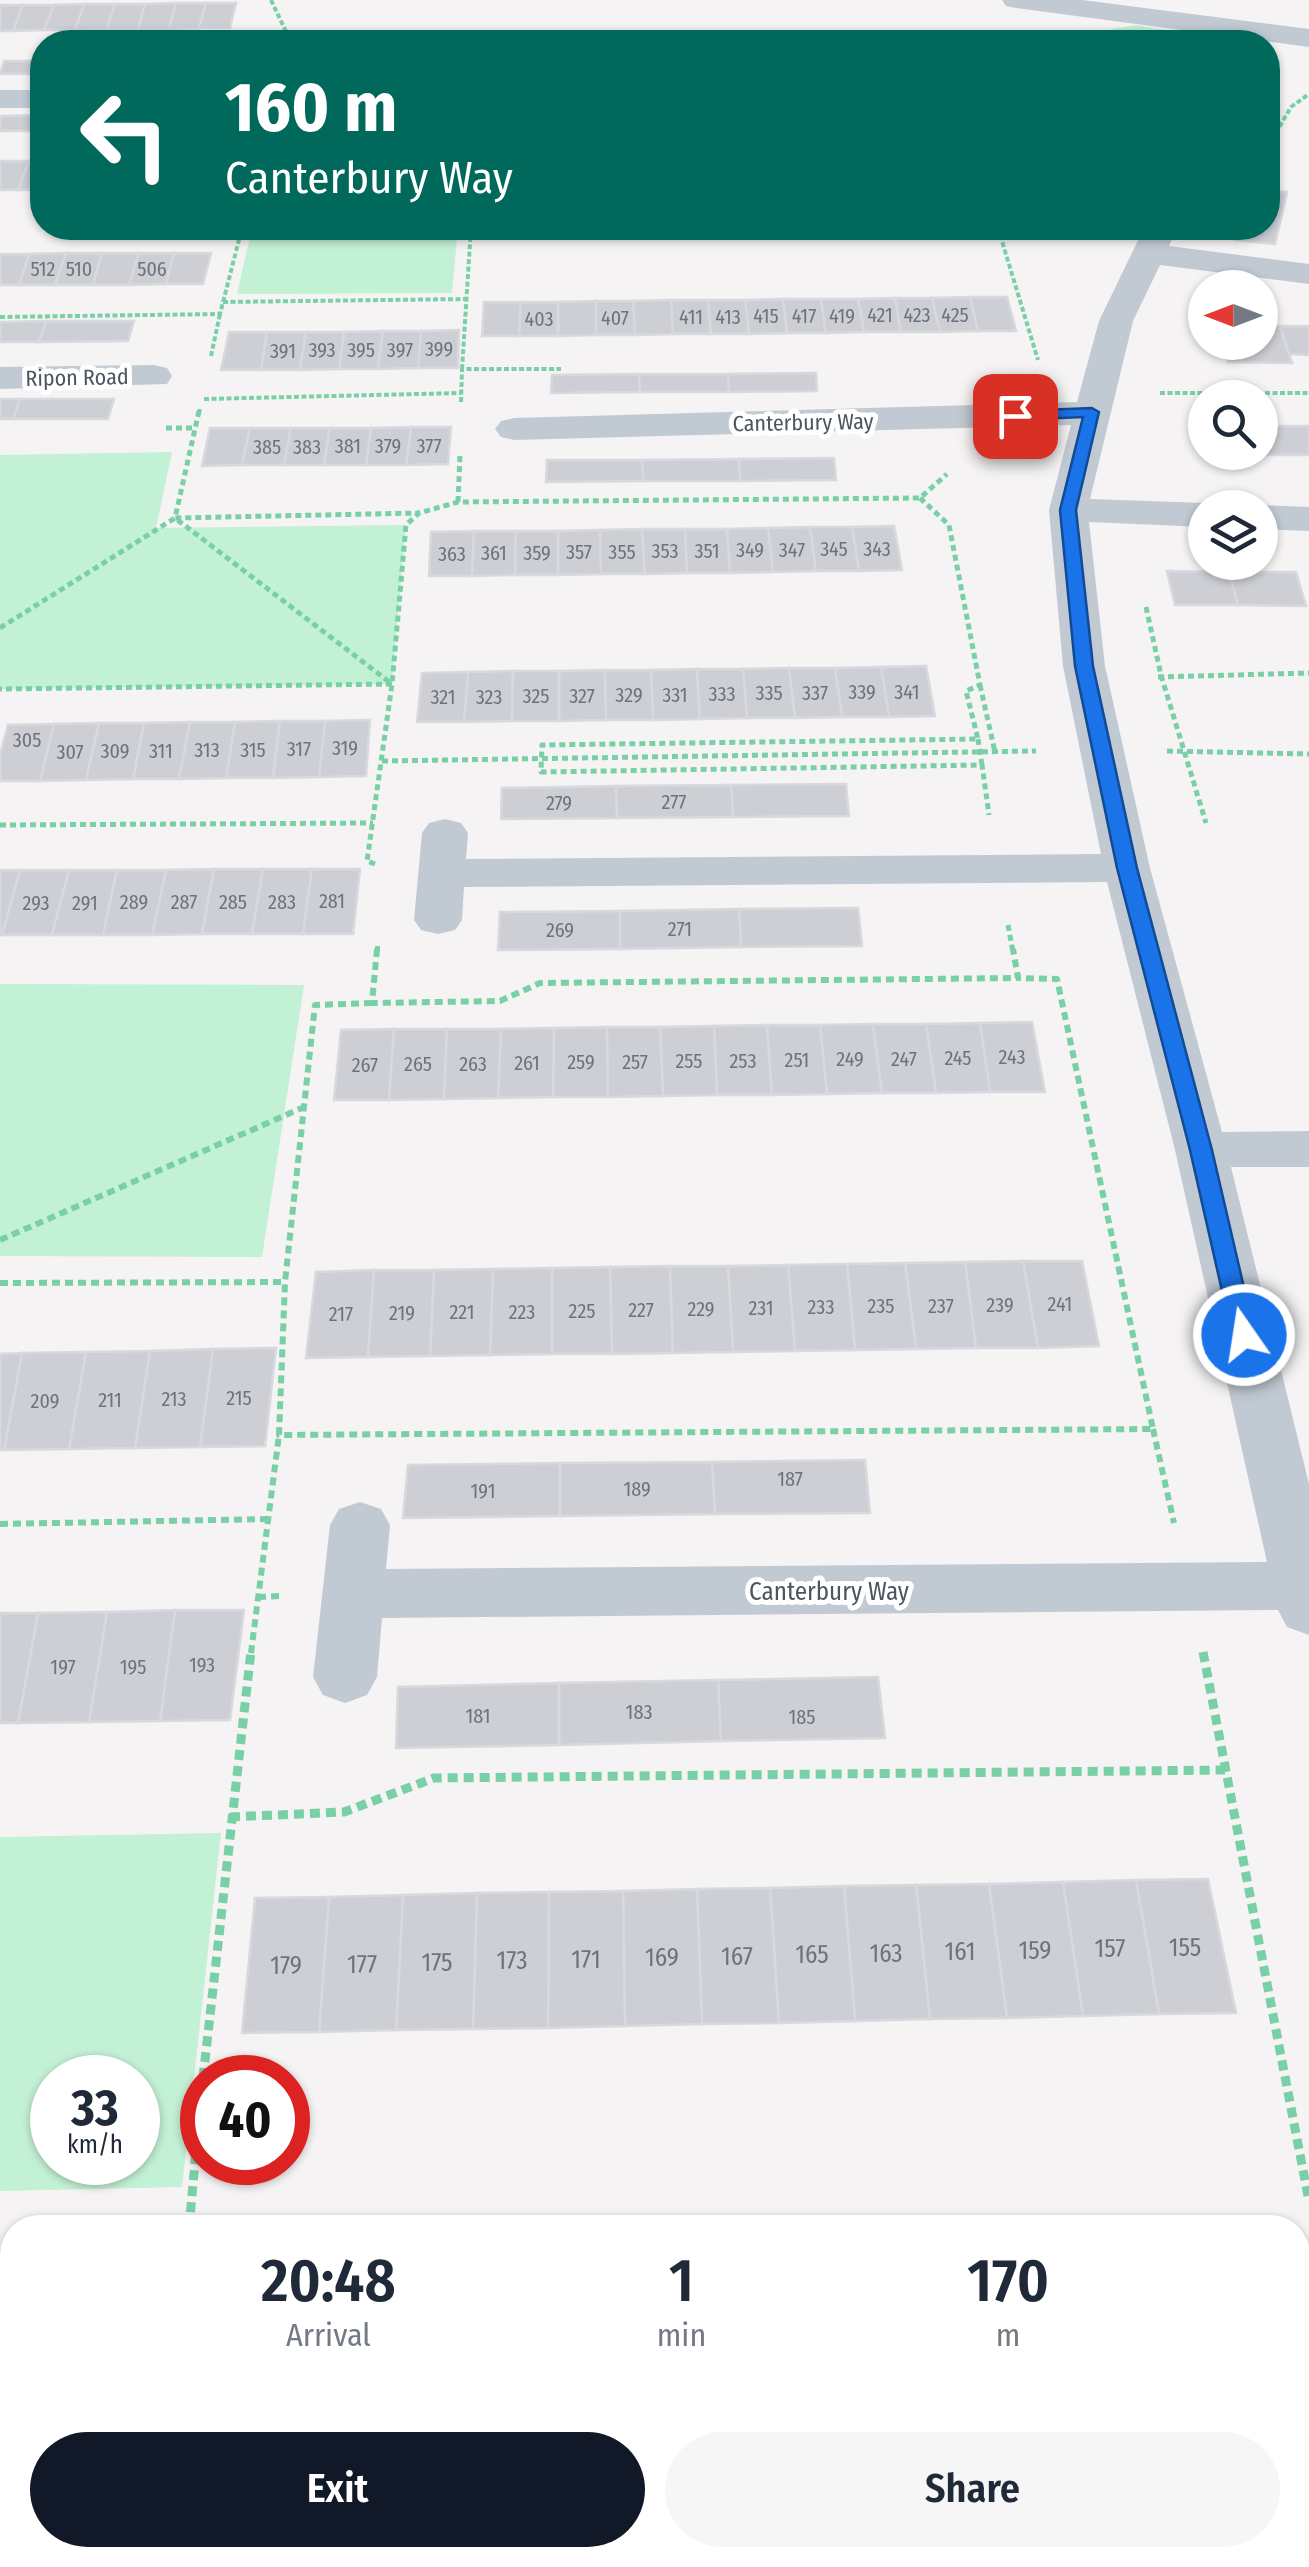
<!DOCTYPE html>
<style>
body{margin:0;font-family:"Fira Sans Condensed",sans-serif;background:#f6f6f7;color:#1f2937;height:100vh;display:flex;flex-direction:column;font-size:38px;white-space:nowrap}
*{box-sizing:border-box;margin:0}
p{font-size:32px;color:#747a83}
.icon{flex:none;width:55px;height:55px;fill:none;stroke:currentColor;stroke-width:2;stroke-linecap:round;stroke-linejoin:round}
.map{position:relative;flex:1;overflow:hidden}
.drawer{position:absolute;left:0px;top:2215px;width:1310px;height:352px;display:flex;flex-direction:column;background:#fff;border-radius:40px 40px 0 0;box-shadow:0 2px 8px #0004}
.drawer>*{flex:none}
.banner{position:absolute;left:30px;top:30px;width:1250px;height:210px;border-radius:40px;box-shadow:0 2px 8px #0004;background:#00695c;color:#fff;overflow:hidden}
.needle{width:65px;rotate:270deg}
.fabs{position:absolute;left:1188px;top:270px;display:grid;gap:20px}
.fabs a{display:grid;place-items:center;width:90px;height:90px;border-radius:50%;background:#fff;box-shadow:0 2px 8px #0004;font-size:50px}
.speed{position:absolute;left:30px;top:2055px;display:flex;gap:20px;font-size:50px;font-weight:700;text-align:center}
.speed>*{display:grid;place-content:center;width:130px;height:130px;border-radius:50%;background:#fff;box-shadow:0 2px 8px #0004;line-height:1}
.speed small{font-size:25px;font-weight:400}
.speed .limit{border:15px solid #d22;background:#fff;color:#111}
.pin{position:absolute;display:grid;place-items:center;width:85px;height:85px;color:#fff;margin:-42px;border-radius:20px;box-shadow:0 5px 15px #0006}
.me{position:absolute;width:110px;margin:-55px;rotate:347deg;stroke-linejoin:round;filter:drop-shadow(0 0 8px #0008)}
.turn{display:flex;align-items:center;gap:35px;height:210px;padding:0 30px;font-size:45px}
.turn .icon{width:130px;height:130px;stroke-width:2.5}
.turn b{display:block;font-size:70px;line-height:85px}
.eta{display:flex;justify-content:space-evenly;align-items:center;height:170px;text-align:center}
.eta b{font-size:60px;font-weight:600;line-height:70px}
.action{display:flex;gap:20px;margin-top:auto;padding:20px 30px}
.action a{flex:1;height:115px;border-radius:60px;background:#111827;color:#fff;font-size:40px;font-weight:600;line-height:115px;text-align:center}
.action a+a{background:#f6f6f7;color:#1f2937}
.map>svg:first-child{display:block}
.green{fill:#c3f1d5;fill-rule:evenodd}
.building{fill:#cdcfd5;stroke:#d7d9de;stroke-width:2.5}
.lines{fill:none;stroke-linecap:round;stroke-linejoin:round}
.path-far3{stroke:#7ad0a6;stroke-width:4;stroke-dasharray:5 2.5;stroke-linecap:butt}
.path-far2{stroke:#7ad0a6;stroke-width:5;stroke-dasharray:6 4;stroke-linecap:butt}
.path-far1{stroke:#7ad0a6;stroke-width:6;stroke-dasharray:8 5;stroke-linecap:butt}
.path{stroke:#7ad0a6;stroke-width:9;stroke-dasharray:10 6;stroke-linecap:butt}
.minor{fill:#c1cad2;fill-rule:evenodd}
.path-bridge{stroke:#7ad0a6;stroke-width:5;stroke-dasharray:6 4;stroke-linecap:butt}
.route{fill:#1a73e8;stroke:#114b97;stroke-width:2.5}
.labels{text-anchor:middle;stroke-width:10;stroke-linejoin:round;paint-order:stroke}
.number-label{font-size:20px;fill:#6b747e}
.far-street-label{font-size:22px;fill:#4a5661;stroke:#fff}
.street-label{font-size:25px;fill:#4a5661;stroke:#fff}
.near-number-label{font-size:25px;fill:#6b747e}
</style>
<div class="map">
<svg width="1309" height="2567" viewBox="0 0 1309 2567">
<rect width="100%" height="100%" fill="#f5f3f3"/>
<g class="green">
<path d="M1136,25L1232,42H1102L1101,38L1112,29Z"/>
<path d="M252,228H458L452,293L237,294Z"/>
<path d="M172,452L156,528L406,525L392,684L0,689V455Z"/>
<path d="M0,984L304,985L262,1257L0,1256Z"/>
<path d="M221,1833L182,2187L0,2191V1837ZM52,2078H138V2162H52Z"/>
</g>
<g class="building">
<path d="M176,3L169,29H138L145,4Z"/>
<path d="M176,3H206L199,28L169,29Z"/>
<path d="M206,3H236L230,28H199Z"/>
<path d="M84,4L75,30H44L54,5Z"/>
<path d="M84,4H115L107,29L75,30Z"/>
<path d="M115,4H145L138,29H107Z"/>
<path d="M0,5H23L13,31H0Z"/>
<path d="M23,5H54L44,30L13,31Z"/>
<path d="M4,61H42V74H0Z"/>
<path d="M42,115V131H0V116Z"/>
<path d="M0,161H29L18,190H0Z"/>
<path d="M29,161H42V190H18Z"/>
<path d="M1268,190L1287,192L1275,244L1235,240L1238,228H1268Z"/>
<rect x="482" y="228" width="36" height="6"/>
<rect x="518" y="228" width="36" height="6"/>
<path d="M66,253L55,285H19L29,254Z"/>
<path d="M66,253H102L93,285H55Z"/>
<path d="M102,253H139L129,285H93Z"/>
<path d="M139,253H174L166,284L129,285Z"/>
<path d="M174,253H211L203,284H166Z"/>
<path d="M0,254H29L19,285H0Z"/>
<path d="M970,297H1007L1016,331H978Z"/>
<path d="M970,297L978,331L940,332L932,298Z"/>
<path d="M895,298L901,332H864L858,299Z"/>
<path d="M895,298H932L940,332H901Z"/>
<path d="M783,299L787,333L749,334L745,300Z"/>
<path d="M783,299H821L826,333H787Z"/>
<path d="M821,299H858L864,332L826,333Z"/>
<path d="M671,300L673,334L635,335L633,301Z"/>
<path d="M671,300H708L711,334H673Z"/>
<path d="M708,300H745L749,334H711Z"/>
<path d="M596,301V335L558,336V302Z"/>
<path d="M596,301H633L635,335H596Z"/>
<path d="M484,302H521L519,336H482Z"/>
<path d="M521,302H558V336H519Z"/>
<path d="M46,321H134L128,341L39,342Z"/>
<path d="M46,321L39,342H0V322Z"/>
<path d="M1260,326H1280L1292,363L1228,362L1222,342H1260Z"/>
<path d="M1280,326H1309V355L1289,354Z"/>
<path d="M459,330L458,368H418L421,331Z"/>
<path d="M383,331L378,369H339L344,332Z"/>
<path d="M383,331H421L418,368L378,369Z"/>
<path d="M229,332H267L261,370H221Z"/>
<path d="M267,332H306L300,370H261Z"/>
<path d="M306,332H344L339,369L300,370Z"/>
<path d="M816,373L817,391L729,392L728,374Z"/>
<path d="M639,374L640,392L551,393L552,375Z"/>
<path d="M639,374H728L729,392H640Z"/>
<path d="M0,399H20L13,419H0Z"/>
<path d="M20,399H114L108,419H13Z"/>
<path d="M1195,426H1205V452H1260V438L1266,455L1204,456Z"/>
<path d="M1260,426H1309V455H1266Z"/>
<path d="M411,427H451L448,464L406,465Z"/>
<path d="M411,427L406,465H366L371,428Z"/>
<path d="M210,428H250L242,465L202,466Z"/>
<path d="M250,428H291L284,465H242Z"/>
<path d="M291,428H330L324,465H284Z"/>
<path d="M330,428H371L366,465H324Z"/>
<path d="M834,458L836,480L740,481L739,459Z"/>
<path d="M739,459L740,481H643L642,460Z"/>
<path d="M547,460H642L643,481L546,482Z"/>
<path d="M894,526L902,570L859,571L852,527Z"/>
<path d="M810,527L816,571L773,572L768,528Z"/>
<path d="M810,527H852L859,571H816Z"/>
<path d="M768,528L773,572L730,573L727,529Z"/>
<path d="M642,529L645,574H601L600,530Z"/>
<path d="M642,529H685L687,573L645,574Z"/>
<path d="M685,529H727L730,573H687Z"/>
<path d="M600,530L601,574L558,575V531Z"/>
<path d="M474,531L472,576H429L431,532Z"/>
<path d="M474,531H516L515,575L472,576Z"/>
<path d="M516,531H558V575H515Z"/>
<path d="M1167,571L1229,572L1238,605H1175Z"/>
<path d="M1229,572H1296L1306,606L1238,605Z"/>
<path d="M926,666L935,716L889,717L881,667Z"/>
<path d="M881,667L889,717H842L835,668Z"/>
<path d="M789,668L795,718H747L743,669Z"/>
<path d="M789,668H835L842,717L795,718Z"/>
<path d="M697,669L700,719L653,720L651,670Z"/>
<path d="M697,669H743L747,718L700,719Z"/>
<path d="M605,670L606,720L559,721V671Z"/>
<path d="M605,670H651L653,720H606Z"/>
<path d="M513,671L512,721L464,722L468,672Z"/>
<path d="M513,671H559V721H512Z"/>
<path d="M468,672L464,722H417L422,673Z"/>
<path d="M370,720L366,776L319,777L325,721Z"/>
<path d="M280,721L273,778H226L235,722Z"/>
<path d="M280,721H325L319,777L273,778Z"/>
<path d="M190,722L179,779H133L144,723Z"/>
<path d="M190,722H235L226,778L179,779Z"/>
<path d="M99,723L86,780L40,781L54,724Z"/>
<path d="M99,723H144L133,779L86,780Z"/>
<path d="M54,724L40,781H0V755L8,725Z"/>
<path d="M846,784L849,816L733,817L731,785Z"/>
<path d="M731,785L733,817L617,818L616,786Z"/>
<path d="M616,786L617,818L501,819L502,788Z"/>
<path d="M214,869L202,934L152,935L166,870Z"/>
<path d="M214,869H263L252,934H202Z"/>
<path d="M263,869H312L303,934H252Z"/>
<path d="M312,869H360L353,934H303Z"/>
<path d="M0,870H20L2,935H0Z"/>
<path d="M20,870H69L52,935H2Z"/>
<path d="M69,870H117L103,935H52Z"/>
<path d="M117,870H166L152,935H103Z"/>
<path d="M858,908L862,946L741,947L739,909Z"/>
<path d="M739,909L741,947L620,949V911Z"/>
<path d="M620,911V949L498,950L500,912Z"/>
<path d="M1032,1022L1045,1092H990L980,1023Z"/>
<path d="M980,1023L990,1092L936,1093L926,1024Z"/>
<path d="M873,1024L882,1093L827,1094L820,1025Z"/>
<path d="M873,1024H926L936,1093H882Z"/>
<path d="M767,1025L772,1095H717L714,1026Z"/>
<path d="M767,1025H820L827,1094L772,1095Z"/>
<path d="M714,1026L717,1095L663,1096L660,1027Z"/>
<path d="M607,1027L608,1097H553L554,1028Z"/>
<path d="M607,1027H660L663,1096L608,1097Z"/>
<path d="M554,1028L553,1097L498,1098L501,1029Z"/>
<path d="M394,1029L389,1100H334L341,1030Z"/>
<path d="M394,1029H447L444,1099L389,1100Z"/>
<path d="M447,1029H501L498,1098L444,1099Z"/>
<path d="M1023,1261H1082L1099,1346L1038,1348Z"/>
<path d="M1023,1261L1038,1348H976L965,1262Z"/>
<path d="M965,1262L976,1348L916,1349L905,1263Z"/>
<path d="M905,1263L916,1349L855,1350L847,1264Z"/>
<path d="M847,1264L855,1350L795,1351L788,1265Z"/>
<path d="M788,1265L795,1351L733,1352L728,1266Z"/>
<path d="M670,1266L673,1353L612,1354L610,1267Z"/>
<path d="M670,1266H728L733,1352L673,1353Z"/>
<path d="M610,1267L612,1354H552V1268Z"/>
<path d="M552,1268V1354L490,1355L493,1269Z"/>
<path d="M493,1269L490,1355L430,1356L434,1270Z"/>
<path d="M374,1270L368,1357L306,1358L316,1272Z"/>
<path d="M374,1270H434L430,1356L368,1357Z"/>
<path d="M276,1348L265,1446L200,1447L213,1349Z"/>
<path d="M213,1349L200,1447L135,1448L150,1351Z"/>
<path d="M150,1351L135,1448L69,1449L86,1352Z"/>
<path d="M86,1352L69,1449L4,1450L22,1353Z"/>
<path d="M22,1353L4,1450H0V1354Z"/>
<path d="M865,1460L870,1513L715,1514L712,1462Z"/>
<path d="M712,1462L715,1514L560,1516V1463Z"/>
<path d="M560,1463V1516L403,1518L408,1465Z"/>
<path d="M175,1610H244L230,1720L160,1721Z"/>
<path d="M175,1610L160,1721L89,1722L107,1612Z"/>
<path d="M107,1612L89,1722L18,1723L38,1613Z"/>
<path d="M0,1613H38L18,1723H0Z"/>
<path d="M878,1677L885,1738L721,1741L718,1680Z"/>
<path d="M718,1680L721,1741L559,1745V1683Z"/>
<path d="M559,1683V1745L396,1748L398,1687Z"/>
<path d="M1208,1879L1236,2013L1159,2014L1136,1880Z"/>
<path d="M1136,1880L1159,2014L1083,2016L1063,1882Z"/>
<path d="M1063,1882L1083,2016L1007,2018L989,1884Z"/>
<path d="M989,1884L1007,2018L930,2019L916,1885Z"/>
<path d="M916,1885L930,2019L855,2021L844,1886Z"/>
<path d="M844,1886L855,2021L779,2023L770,1888Z"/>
<path d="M770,1888L779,2023L702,2024L697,1889Z"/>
<path d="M697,1889L702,2024L625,2026L623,1891Z"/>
<path d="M623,1891L625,2026L548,2028L549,1892Z"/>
<path d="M549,1892L548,2028L473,2029L477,1893Z"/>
<path d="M477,1893L473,2029L396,2030L403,1895Z"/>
<path d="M403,1895L396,2030L319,2032L329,1897Z"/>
<path d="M329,1897L319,2032L242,2033L255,1898Z"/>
<path d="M1298,2347L1309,2405V2499L1298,2500Z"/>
<path d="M0,2365H12V2541L0,2542Z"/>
</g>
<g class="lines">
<g class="path-far3">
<path d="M271,0L291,42"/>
<path d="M1268,146L1291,107L1309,94"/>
<path d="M998,228L1038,360"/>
<path d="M223,302L467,299"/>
<path d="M0,317L220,314L242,228"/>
<path d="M211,356L220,314"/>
<path d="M462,369L471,228"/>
<path d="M1160,393H1309"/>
<path d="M204,399L461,393"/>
<path d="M461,402L462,369H561"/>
<path d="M199,414L200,408"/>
</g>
<g class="path-far2">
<path d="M199,411L175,518L419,513"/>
<path d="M166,428H195"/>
<path d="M920,498L949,525L980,685L966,691L978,739L542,745L541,772L982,765L989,815"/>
<path d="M458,502L460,455"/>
<path d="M1146,607L1161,675L1206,823"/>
<path d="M0,628L175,518L392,684L0,689"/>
<path d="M1158,677L1309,673"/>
<path d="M980,685L995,752"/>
<path d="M1167,751L1309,754"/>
<path d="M382,761L1036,751"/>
<path d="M0,825L373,823"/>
<path d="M375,864L367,861L392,684L406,525L419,513L458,502L920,498L947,474"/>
<path d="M1008,925L1013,952"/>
<path d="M377,952L378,944"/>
</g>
<g class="path-far1">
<path d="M377,949L372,1003L500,1001L540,983L1018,978L1013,949"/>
<path d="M372,1003L315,1005L285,1282L279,1435L1153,1429L1057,979L1018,978"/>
<path d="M0,1240L302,1108"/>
<path d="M0,1283L285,1282"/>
<path d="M1153,1429L1174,1523"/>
<path d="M0,1524L268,1519"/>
<path d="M258,1597L281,1596"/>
<path d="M251,1653L279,1435"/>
</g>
<g class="path">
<path d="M1203,1652L1309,2201"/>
<path d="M230,1817L344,1812L434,1778L1225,1770"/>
<path d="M203,2078L251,1651"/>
<path d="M189,2228L202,2085"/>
<path d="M157,2567L158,2555"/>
</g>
<g class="minor">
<path d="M1002,0H1082L1309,29V47L1016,8L1006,6Z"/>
<rect x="0" y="90" width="42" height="18"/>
<path d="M1144,228H1177L1169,246L1309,264V284L1160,265L1133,321L1090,499L1205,503L1219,508H1205V527L1089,522L1105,666L1150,868L1222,1132L1309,1131V1167H1231L1309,1484V1635L1287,1627L1278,1610L382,1618L377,1677L367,1695L345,1703L323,1695L313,1677L330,1525L339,1509L360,1502L381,1509L390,1525L386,1569L1267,1562L1175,1150L1107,882L464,887L462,920L455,930L438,934L421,930L414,920L422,833L429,823L445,819L461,823L468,833L466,859L1101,854L1063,666L1049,510L1071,425L514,440L501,437L495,429L501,421L514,418L1077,402L1099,321Z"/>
<path d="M154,365L167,368L172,376L167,384L0,389V367Z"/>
<path d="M1260,505L1309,507V531L1260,529V508H1251Z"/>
</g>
<path class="path-bridge" d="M978,739L982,765"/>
</g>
<path class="route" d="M1092,408L1099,412L1076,510L1093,666L1137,868L1212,1150L1255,1335L1244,1343L1232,1335L1190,1150L1117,868L1075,666L1060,510L1083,417L1015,420L1007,416L1015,411Z"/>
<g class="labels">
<g class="number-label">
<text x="43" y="276">512</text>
<text x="79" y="276">510</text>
<text x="152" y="276">506</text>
<text x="880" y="322">421</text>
<text x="917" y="322">423</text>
<text x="955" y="322">425</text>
<text x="766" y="323">415</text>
<text x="804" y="323">417</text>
<text x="842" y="323">419</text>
<text x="691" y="324">411</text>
<text x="728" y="324">413</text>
<text x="615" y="325">407</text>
<text x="539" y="326">403</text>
<text x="439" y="356">399</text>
<text x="322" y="357">393</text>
<text x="361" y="357">395</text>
<text x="400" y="357">397</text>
<text x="283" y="358">391</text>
<text x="348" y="453">381</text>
<text x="388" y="453">379</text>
<text x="429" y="453">377</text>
<text x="267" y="454">385</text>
<text x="307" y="454">383</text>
<text x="834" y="556">345</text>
<text x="877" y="556">343</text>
<text x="750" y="557">349</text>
<text x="792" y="557">347</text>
<text x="665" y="558">353</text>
<text x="707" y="558">351</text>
<text x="579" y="559">357</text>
<text x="622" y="559">355</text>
<text x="494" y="560">361</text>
<text x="537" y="560">359</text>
<text x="452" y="561">363</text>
<text x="862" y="699">339</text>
<text x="907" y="699">341</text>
<text x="769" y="700">335</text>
<text x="815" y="700">337</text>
<text x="722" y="701">333</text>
<text x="629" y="702">329</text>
<text x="675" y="702">331</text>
<text x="536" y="703">325</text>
<text x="582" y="703">327</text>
<text x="443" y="704">321</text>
<text x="489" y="704">323</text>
<text x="27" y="747">305</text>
<text x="345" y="755">319</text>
<text x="299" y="756">317</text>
<text x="207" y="757">313</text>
<text x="253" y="757">315</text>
<text x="115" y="758">309</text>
<text x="161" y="758">311</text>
<text x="70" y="759">307</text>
<text x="674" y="809">277</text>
<text x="559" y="810">279</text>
<text x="332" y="908">281</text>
<text x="134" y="909">289</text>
<text x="184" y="909">287</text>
<text x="233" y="909">285</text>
<text x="282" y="909">283</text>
<text x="36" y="910">293</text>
<text x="85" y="910">291</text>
<text x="680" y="936">271</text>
<text x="560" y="937">269</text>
<text x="1012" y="1064">243</text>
<text x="958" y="1065">245</text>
<text x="850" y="1066">249</text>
<text x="904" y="1066">247</text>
<text x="797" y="1067">251</text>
<text x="689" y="1068">255</text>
<text x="743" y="1068">253</text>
<text x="581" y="1069">259</text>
<text x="635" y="1069">257</text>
<text x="527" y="1070">261</text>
<text x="418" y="1071">265</text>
<text x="473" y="1071">263</text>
<text x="365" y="1072">267</text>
<text x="1060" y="1311">241</text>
<text x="1000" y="1312">239</text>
<text x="881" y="1313">235</text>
<text x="941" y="1313">237</text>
<text x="821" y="1314">233</text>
<text x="761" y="1315">231</text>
<text x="701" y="1316">229</text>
<text x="641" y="1317">227</text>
<text x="582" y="1318">225</text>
<text x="462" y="1319">221</text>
<text x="522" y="1319">223</text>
<text x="402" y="1320">219</text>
<text x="341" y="1321">217</text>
<text x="239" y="1405">215</text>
<text x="174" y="1406">213</text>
<text x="110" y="1407">211</text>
<text x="45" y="1408">209</text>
<text x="790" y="1486">187</text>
<text x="637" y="1496">189</text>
<text x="483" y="1498">191</text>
<text x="202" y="1672">193</text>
<text x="63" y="1674">197</text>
<text x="133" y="1674">195</text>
<text x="639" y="1719">183</text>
<text x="478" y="1723">181</text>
<text x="802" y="1724">185</text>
</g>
<g class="far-street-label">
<text transform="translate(77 377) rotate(-1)" y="8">Ripon Road</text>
<text transform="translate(803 422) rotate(-1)" y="8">Canterbury Way</text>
</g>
<g class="street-label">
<text x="829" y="1600">Canterbury Way</text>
</g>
<g class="near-number-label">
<text x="1185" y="1956">155</text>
<text x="1110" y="1957">157</text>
<text x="1035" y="1959">159</text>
<text x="960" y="1960">161</text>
<text x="886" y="1962">163</text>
<text x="812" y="1963">165</text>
<text x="737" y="1965">167</text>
<text x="662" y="1966">169</text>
<text x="586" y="1968">171</text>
<text x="512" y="1969">173</text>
<text x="437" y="1971">175</text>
<text x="362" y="1973">177</text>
<text x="286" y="1974">179</text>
</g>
</g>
</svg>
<div class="fabs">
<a><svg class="needle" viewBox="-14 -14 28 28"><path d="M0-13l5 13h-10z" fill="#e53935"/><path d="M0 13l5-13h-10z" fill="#747a83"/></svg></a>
<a><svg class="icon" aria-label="search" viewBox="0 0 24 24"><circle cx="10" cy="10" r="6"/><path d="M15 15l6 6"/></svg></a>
<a><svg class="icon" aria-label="layers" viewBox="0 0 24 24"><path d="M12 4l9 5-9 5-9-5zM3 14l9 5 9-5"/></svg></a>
</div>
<div class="speed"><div>33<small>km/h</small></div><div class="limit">40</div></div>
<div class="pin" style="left:1015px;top:416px;background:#d93025"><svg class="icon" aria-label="arrive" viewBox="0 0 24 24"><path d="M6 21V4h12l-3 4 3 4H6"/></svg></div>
<svg class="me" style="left:1244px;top:1335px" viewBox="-20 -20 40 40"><circle r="17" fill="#1a73e8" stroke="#fff" stroke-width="3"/><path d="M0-11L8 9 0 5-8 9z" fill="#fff"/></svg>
<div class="banner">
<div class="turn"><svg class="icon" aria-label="left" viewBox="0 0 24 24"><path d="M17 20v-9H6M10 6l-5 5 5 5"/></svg><div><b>160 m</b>Canterbury Way</div></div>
</div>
<section class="drawer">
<div class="eta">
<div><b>20:48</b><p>Arrival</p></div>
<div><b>1</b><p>min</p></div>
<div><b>170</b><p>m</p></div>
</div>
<div class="action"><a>Exit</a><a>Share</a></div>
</section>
</div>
